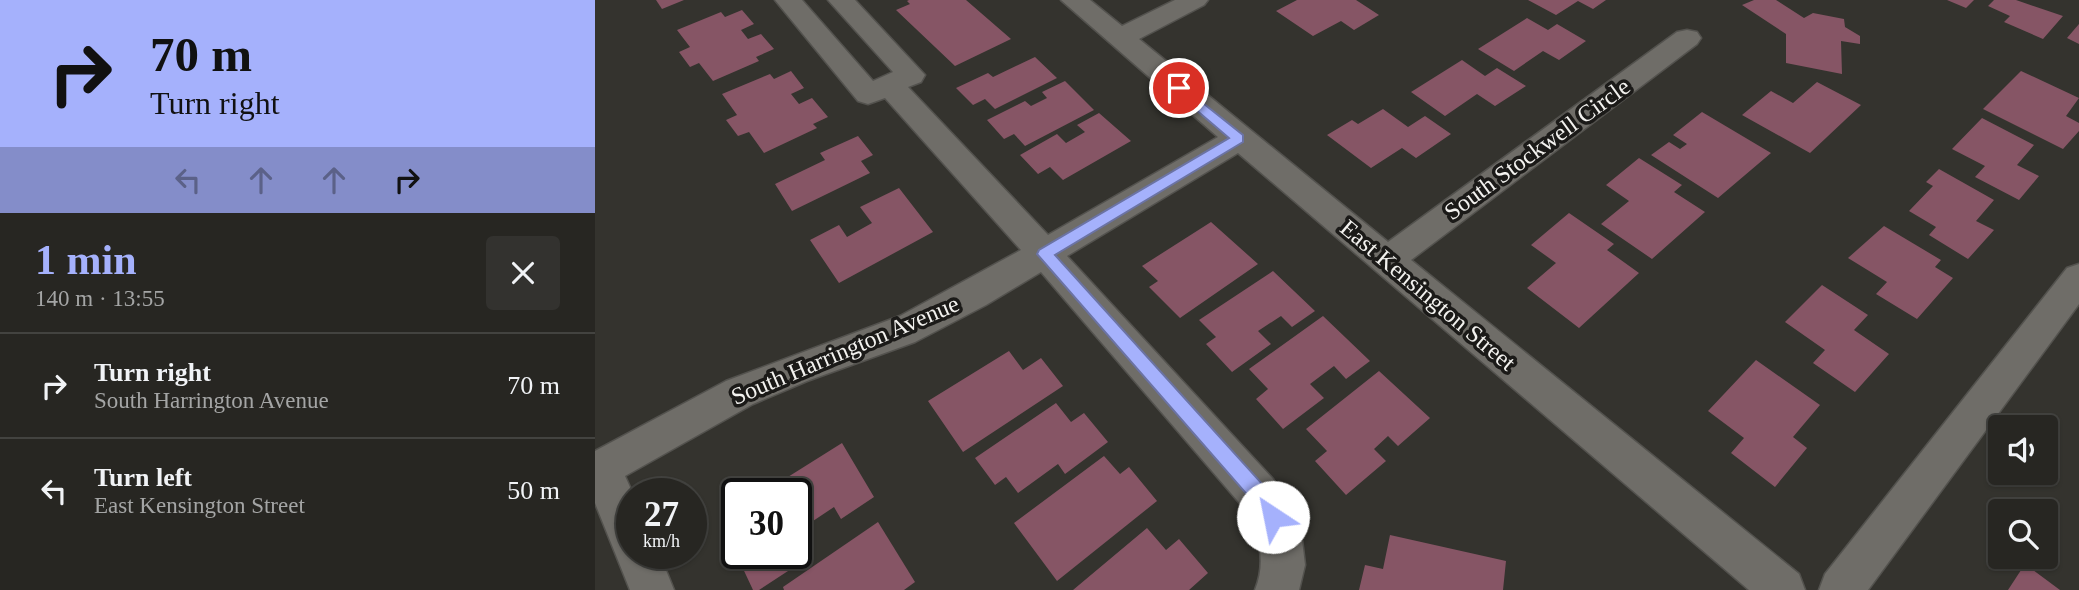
<!DOCTYPE html>
<meta charset="utf-8">
<style>
body{margin:0;font-family:"Times New Roman",serif;background:#33322f;color:#f1f3f6;height:100vh;display:flex;flex-direction:column;font-size:26px;white-space:nowrap}
*{box-sizing:border-box;margin:0}
p{font-size:23px;color:#a4a5a5}
.icon{flex:none;width:38px;height:38px;fill:none;stroke:currentColor;stroke-width:2;stroke-linecap:round;stroke-linejoin:round}
.map{position:relative;flex:1;overflow:hidden}
.drawer{display:flex;flex-direction:column;background:#272622;width:595px}
.drawer>*{flex:none}
.banner{background:#a5b1fc;color:#111;overflow:hidden}
.controls{position:absolute;left:1393px;top:415px;display:grid;gap:14px}
.controls a{display:grid;place-items:center;width:70px;height:70px;border-radius:7px;background:#272622;box-shadow:0 2px 5px #0004,0 0 0 2px #434340;font-size:35px}
.speed{position:absolute;left:21px;top:478px;display:flex;gap:14px;font-size:35px;font-weight:700;text-align:center}
.speed>*{display:grid;place-content:center;width:91px;height:91px;border-radius:50%;background:#272622;box-shadow:0 2px 5px #0004,0 0 0 2px #434340;line-height:1}
.speed small{font-size:18px;font-weight:400}
.speed .limit{border:4px solid #111;border-radius:10px;background:#fff;color:#111}
.pin{position:absolute;display:grid;place-items:center;width:60px;height:60px;color:#fff;margin:-30px;border:4px solid #fff;border-radius:50%;box-shadow:0 2px 7px #0007}
.me{position:absolute;width:77px;margin:-38px;rotate:326deg;stroke-linejoin:round;filter:drop-shadow(0 0 5px #0008)}
.turn{display:flex;align-items:center;gap:24px;height:147px;padding:0 35px;font-size:32px}
.turn .icon{width:91px;height:91px;stroke-width:2.5}
.turn b{display:block;font-size:49px;line-height:60px}
.lanes{display:flex;align-items:center;height:66px;padding:0 35px;background:#0003;justify-content:center;gap:35px;direction:ltr}
.lanes .off{opacity:.35}
.round{display:grid;place-items:center;flex:none;width:74px;height:74px;border-radius:7px;background:#33322f}
.summary{display:flex;align-items:center;justify-content:space-between;height:119px;padding:0 35px}
h1{font-size:42px;font-weight:600;line-height:52px;color:#a5b1fc}
ul{padding:0;list-style:none}
li{display:flex;align-items:center;gap:21px;height:105px;padding:0 35px;border-top:2px solid #434340}
li div{flex:1}
li b{display:block;font-size:26px}
li em{font-style:normal}
main{display:flex;flex:1;min-height:0}
.map>svg:first-child{display:block}
.building{fill:#865565}
.lines{fill:none;stroke-linecap:round;stroke-linejoin:round}
.minor-casing{stroke:#53524e;stroke-width:3}
.minor{fill:#6f6d68;fill-rule:evenodd}
.route{fill:#a5b1fc;stroke:#6b73a4;stroke-width:2}
.labels{text-anchor:middle;stroke-width:7;stroke-linejoin:round;paint-order:stroke}
.street-label{font-size:24px;fill:#f3f2ef;stroke:#1b1a18}
</style>
<main>
<section class="drawer">
<div class="banner">
<div class="turn"><svg class="icon" aria-label="right" viewBox="0 0 24 24"><path d="M7 20v-9h11M14 6l5 5-5 5"/></svg><div><b>70 m</b>Turn right</div></div>
<div class="lanes"><svg class="icon off" aria-label="left" viewBox="0 0 24 24"><path d="M17 20v-9H6M10 6l-5 5 5 5"/></svg><svg class="icon off" aria-label="ahead" viewBox="0 0 24 24"><path d="M12 20V5M6 11l6-6 6 6"/></svg><svg class="icon off" aria-label="ahead" viewBox="0 0 24 24"><path d="M12 20V5M6 11l6-6 6 6"/></svg><svg class="icon" aria-label="right" viewBox="0 0 24 24"><path d="M7 20v-9h11M14 6l5 5-5 5"/></svg></div>
</div>
<div class="summary"><div><h1>1 min</h1><p>140 m · 13:55</p></div><a class="round"><svg class="icon" aria-label="close" viewBox="0 0 24 24"><path d="M6 6l12 12M18 6L6 18"/></svg></a></div>
<ul>
<li><svg class="icon" aria-label="right" viewBox="0 0 24 24"><path d="M7 20v-9h11M14 6l5 5-5 5"/></svg><div><b>Turn right</b><p>South Harrington Avenue</p></div><em>70 m</em></li>
<li><svg class="icon" aria-label="left" viewBox="0 0 24 24"><path d="M17 20v-9H6M10 6l-5 5 5 5"/></svg><div><b>Turn left</b><p>East Kensington Street</p></div><em>50 m</em></li>
</ul>
</section>
<div class="map">
<svg width="1484" height="590" viewBox="0 0 1484 590">
<rect width="100%" height="100%" fill="#34332e"/>
<g class="building">
<path d="M61,0H89L67,9Z"/>
<path d="M314,0H371L416,39L360,66L301,10L315,4L312,1Z"/>
<path d="M702,0H761L784,15L759,30L746,21L718,36L681,11Z"/>
<path d="M933,0H1011L998,9L983,1L961,15Z"/>
<path d="M1159,0H1181L1209,18L1218,13L1249,19L1250,27L1265,36V44L1246,41L1247,74L1191,63V34L1147,5Z"/>
<path d="M1352,0H1379L1371,8Z"/>
<path d="M1399,0H1421L1468,16L1448,39L1409,22L1415,16L1393,6Z"/>
<path d="M147,10L159,24L146,30L153,39L166,34L179,49L161,57L164,61L118,81L104,63L95,67L84,52L95,47L82,30L126,12L130,17Z"/>
<path d="M932,18L953,30L962,24L991,41L964,60L948,51L919,71L883,49Z"/>
<path d="M1484,24V44L1472,38Z"/>
<path d="M440,57L462,78L400,109L390,99L378,105L361,88L393,73L398,77Z"/>
<path d="M867,60L890,76L902,68L931,86L900,106L882,94L850,116L816,92Z"/>
<path d="M196,71L209,88L196,94L204,104L217,98L233,117L218,124L222,128L169,153L154,132L143,136L131,120L142,115L127,94L175,74L179,79Z"/>
<path d="M1426,71L1484,98L1471,116L1484,123V131L1468,149L1388,109Z"/>
<path d="M470,81L499,110L430,146L419,134L409,139L392,120L430,101L436,106L452,98L447,92Z"/>
<path d="M1222,82L1266,105L1215,153L1147,115L1176,91L1198,103Z"/>
<path d="M788,109L813,127L830,116L856,134L821,158L807,148L776,168L732,135L757,120L763,124Z"/>
<path d="M1107,112L1176,153L1123,198L1056,155L1074,142L1085,149L1092,144L1078,135Z"/>
<path d="M504,113L536,141L468,180L455,167L443,174L425,155L462,134L471,143L490,132L482,125Z"/>
<path d="M1387,118L1439,145L1422,165L1444,176L1424,200L1380,177L1390,166L1357,149Z"/>
<path d="M263,136L278,155L266,161L275,173L197,211L180,184L230,160L225,153Z"/>
<path d="M1044,158L1087,185L1079,192L1110,212L1057,259L1006,224L1034,201L1011,185Z"/>
<path d="M1344,169L1399,200L1381,221L1399,230L1373,259L1334,235L1341,227L1314,211L1338,186L1331,182Z"/>
<path d="M304,188L338,232L244,283L215,240L244,225L252,237L277,223L265,207Z"/>
<path d="M974,213L1019,244L1012,250L1044,273L984,328L932,288L961,263L936,245Z"/>
<path d="M616,222L663,264L585,318L554,287L563,281L547,266Z"/>
<path d="M1289,226L1346,260L1340,267L1358,278L1322,319L1281,294L1292,282L1253,258Z"/>
<path d="M678,271L720,311L697,327L686,316L663,331L676,344L637,372L611,344L621,337L604,320Z"/>
<path d="M1227,285L1273,315L1259,330L1294,354L1260,392L1218,363L1230,350L1190,322Z"/>
<path d="M728,316L775,361L751,379L739,366L715,384L729,398L688,429L661,399L673,389L654,369Z"/>
<path d="M414,351L428,370L446,358L468,386L368,452L333,401Z"/>
<path d="M1161,360L1225,405L1198,437L1212,448L1180,487L1136,453L1149,438L1113,411Z"/>
<path d="M784,371L835,418L803,446L793,436L779,449L791,461L751,495L720,461L732,451L711,429Z"/>
<path d="M461,403L476,422L489,413L513,442L470,474L463,464L423,493L411,477L400,485L380,458Z"/>
<path d="M247,443L279,497L246,519L239,507L206,529L219,554L164,590H158L136,543L142,539V553H201V494H166Z"/>
<path d="M509,456L525,474L534,467L562,501L462,581L419,523Z"/>
<path d="M283,522L320,582L309,590H189L188,587Z"/>
<path d="M552,528L571,550L584,539L613,573L594,590H478Z"/>
<path d="M795,535L911,561L908,590H764L770,565L788,569Z"/>
<path d="M1430,564L1465,590H1413Z"/>
</g>
<g class="lines">
<g class="minor-casing">
<g id="minor">
<path d="M180,0H207L278,81L298,72L233,0H260L330,75L326,82L313,87L453,235L623,137L466,0H495L527,26L580,0H613L609,5L544,39L793,242L1082,32L1092,30L1102,32L1106,38L1102,44L816,260L1204,574L1210,590H1154L643,153L472,256L678,479L707,540L710,565L704,590H660C672,560 664,534 648,507L446,272L391,305L320,342L212,381L158,404L30,476L38,494L37,553H64L79,590H35L0,503V451L131,381L305,316L426,250L290,98L273,104L263,101Z"/>
<path d="M1484,264V304L1273,590H1224L1230,574L1472,268Z"/>
</g>
</g>
<use href="#minor" class="minor"/>
</g>
<path class="route" d="M584,84L648,135V142L460,255L670,487L687,517L685,524L678,526L671,524L656,499L442,254L444,250L634,138L579,91L577,88Z"/>
<g class="labels">
<g class="street-label">
<text transform="translate(942 149) rotate(-36)" y="8">South Stockwell Circle</text>
<text transform="translate(833 295) rotate(40)" y="8">East Kensington Street</text>
<text transform="translate(250 350) rotate(-23)" y="8">South Harrington Avenue</text>
</g>
</g>
</svg>
<div class="controls">
<a><svg class="icon" aria-label="sound" viewBox="0 0 24 24"><path d="M4 9h4l5-4v14l-5-4H4zM17 9q2 3 0 6"/></svg></a>
<a><svg class="icon" aria-label="search" viewBox="0 0 24 24"><circle cx="10" cy="10" r="6"/><path d="M15 15l6 6"/></svg></a>
</div>
<div class="speed"><div>27<small>km/h</small></div><div class="limit">30</div></div>
<div class="pin" style="left:584px;top:88px;background:#d93025"><svg class="icon" aria-label="arrive" viewBox="0 0 24 24"><path d="M6 21V4h12l-3 4 3 4H6"/></svg></div>
<svg class="me" style="left:678px;top:517px" viewBox="-20 -20 40 40"><circle r="19" fill="#fff"/><path d="M0-13L10 11 0 6-10 11z" fill="#a5b1fc"/></svg>
</div>
</main>
